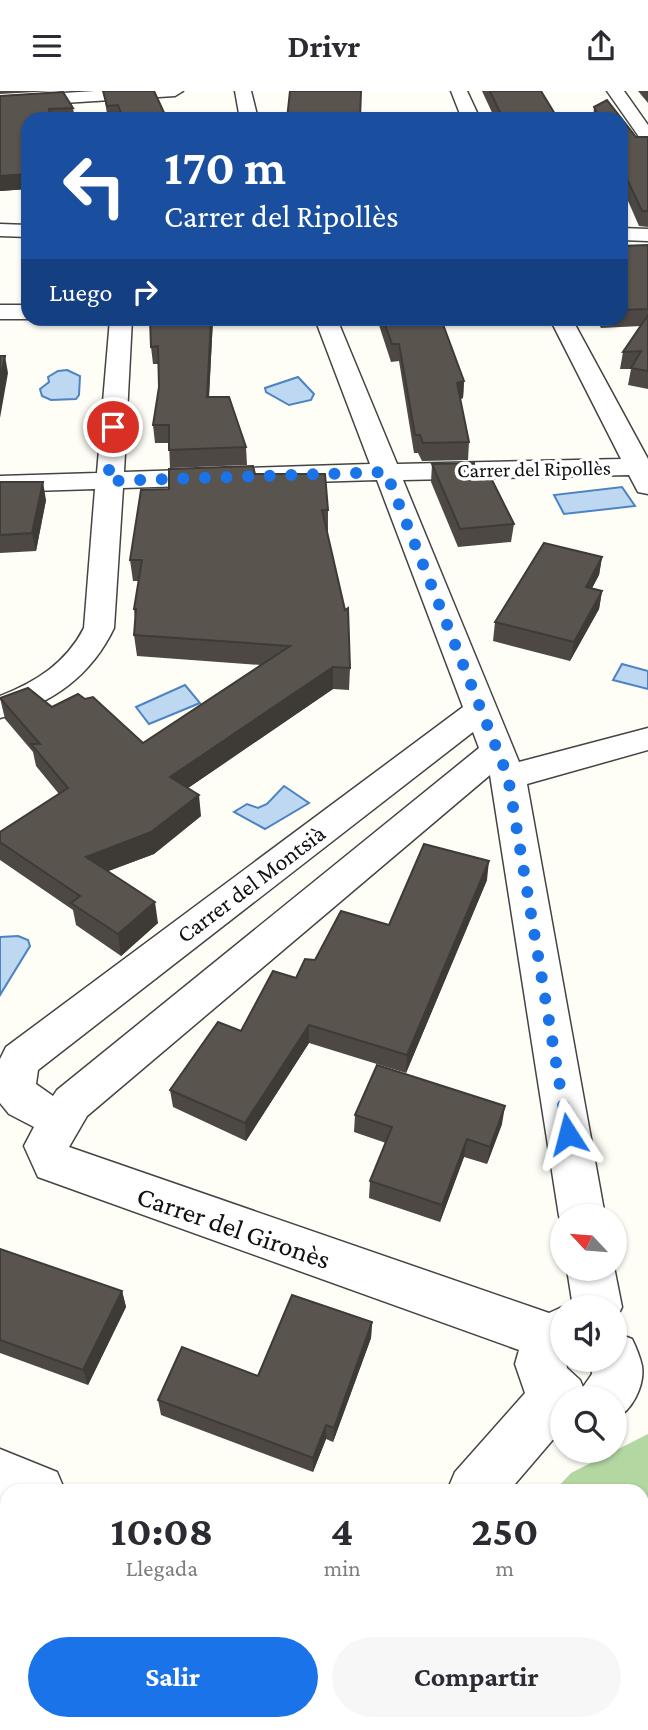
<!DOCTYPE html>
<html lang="es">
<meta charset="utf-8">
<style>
body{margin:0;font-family:"Crimson Pro",serif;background:#f7f7f7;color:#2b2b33;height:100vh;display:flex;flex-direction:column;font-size:26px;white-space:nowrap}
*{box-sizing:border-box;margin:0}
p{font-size:23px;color:#7c7c81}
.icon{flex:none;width:38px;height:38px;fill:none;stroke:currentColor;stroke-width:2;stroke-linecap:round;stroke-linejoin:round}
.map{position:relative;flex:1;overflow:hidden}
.sheet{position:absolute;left:0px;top:1393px;width:649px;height:247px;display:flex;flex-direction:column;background:#fff;border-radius:21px 21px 0 0;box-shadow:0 2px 5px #0004}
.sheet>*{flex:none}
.hud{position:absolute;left:21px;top:21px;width:607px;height:214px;border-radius:21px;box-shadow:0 2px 5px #0004;background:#1a4fa0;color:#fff;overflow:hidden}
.needle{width:46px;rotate:296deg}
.controls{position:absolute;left:550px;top:1113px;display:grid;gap:14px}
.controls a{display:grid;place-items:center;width:77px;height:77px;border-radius:50%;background:#fff;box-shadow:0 2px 5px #0004;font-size:35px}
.pin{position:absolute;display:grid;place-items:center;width:60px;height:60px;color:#fff;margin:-30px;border:4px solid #fff;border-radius:50%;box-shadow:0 2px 7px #0007}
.me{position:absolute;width:77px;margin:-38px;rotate:351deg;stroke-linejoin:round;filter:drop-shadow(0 0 5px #0008)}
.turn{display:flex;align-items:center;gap:24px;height:147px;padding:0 28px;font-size:32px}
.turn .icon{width:91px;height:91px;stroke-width:2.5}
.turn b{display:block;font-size:49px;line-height:60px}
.then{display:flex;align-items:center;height:66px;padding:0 28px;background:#0003;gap:14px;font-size:26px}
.eta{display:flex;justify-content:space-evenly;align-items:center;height:119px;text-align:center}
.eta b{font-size:42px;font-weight:700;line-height:49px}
.cta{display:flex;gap:14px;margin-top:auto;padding:14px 28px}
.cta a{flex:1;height:80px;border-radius:42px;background:#1a73e8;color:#fff;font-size:28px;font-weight:700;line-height:80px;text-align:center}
.cta a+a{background:#f7f7f7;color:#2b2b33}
header{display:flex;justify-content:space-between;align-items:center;height:91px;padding:0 28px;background:#fff;font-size:32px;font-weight:700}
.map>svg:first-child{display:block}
.forest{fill:#b2d7a1}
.water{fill:#bed8f2;stroke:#4b83c3;stroke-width:2}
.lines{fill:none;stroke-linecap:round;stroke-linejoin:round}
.stream{fill:#4b83c3;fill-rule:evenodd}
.minor-casing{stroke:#444;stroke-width:3}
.minor{fill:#fff;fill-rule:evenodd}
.wall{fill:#4d4843}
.shaded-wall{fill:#3e3b37}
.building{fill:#59544e;stroke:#3e3b37;stroke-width:2}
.route{stroke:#1a73e8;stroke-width:12;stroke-dasharray:0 21.6}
.labels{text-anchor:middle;stroke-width:7;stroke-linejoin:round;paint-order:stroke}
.far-street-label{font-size:21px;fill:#111;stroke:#fff}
.street-label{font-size:24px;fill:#111;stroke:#fff}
.near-street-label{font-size:28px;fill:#111;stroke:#fff}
</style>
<header><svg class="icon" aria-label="menu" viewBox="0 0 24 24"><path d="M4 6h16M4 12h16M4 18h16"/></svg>Drivr<svg class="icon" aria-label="share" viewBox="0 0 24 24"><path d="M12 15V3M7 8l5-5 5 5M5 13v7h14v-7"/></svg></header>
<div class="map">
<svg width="648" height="1639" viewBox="0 0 648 1639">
<rect width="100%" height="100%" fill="#fefef6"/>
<g class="forest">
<path d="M648,1343V1558L642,1556V1400H554L571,1382Z"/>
<path d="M0,1460L7,1463V1633H430L440,1639H0Z"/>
</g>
<g class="water">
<path d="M67,279L80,285L79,304L76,308L51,309L42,305L40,298L49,291L48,286L58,280Z"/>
<path d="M298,286L314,303L311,309L289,314L266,301L265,297Z"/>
<path d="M622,396L635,415L564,423L554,404Z"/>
<path d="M622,573L648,580V598L613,589Z"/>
<path d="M185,594L200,612L149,633L136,616Z"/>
<path d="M284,695L309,712L265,738L234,721L247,713L258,717L267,713Z"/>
<path d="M18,845L28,849L30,855L0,904V846Z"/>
</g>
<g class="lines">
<g class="stream">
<path d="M648,1506V1526L642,1527V1507Z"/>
<path d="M0,1624L7,1627V1633H13L16,1639H0Z"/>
</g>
<g class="minor-casing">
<g id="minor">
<path d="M95,0H183L175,5L0,16V6Z"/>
<path d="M235,0H251L258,28H240Z"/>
<path d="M451,0H467L480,28H462Z"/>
<path d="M607,0H624L648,34V51L642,50Z"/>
<path d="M0,133L28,134V146L0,145Z"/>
<path d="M621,137L648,138V150L621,149Z"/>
<path d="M0,214H28L29,228H0Z"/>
<path d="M110,228H132L124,381L370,373L315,228H337L397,373L621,368L550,228H572L648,368V403L638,401L629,384L403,389L519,671L648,637V659L527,693L605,1125H562V1132L559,1125L490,684L87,1025L69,1056L549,1222L562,1216V1269H566L567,1277L580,1289L583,1296L592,1283L590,1269H614V1241L632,1248C636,1256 640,1266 642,1275C645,1294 632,1321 614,1328V1307H562V1338L509,1400H447L455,1381L525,1302L515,1273L519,1259L38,1086L24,1055L34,1036L9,1023L0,1012V968L6,956L463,616L377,389L123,397L114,537C91,585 52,613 0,627V605C36,591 66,572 84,537L95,398L0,401V385L97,382ZM473,641L479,657L57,999L53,1005L36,993L38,979Z"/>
<path d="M614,1176L622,1216L614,1232V1216H573L567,1178Z"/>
<path d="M0,1358L57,1381L65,1400H7V1415L0,1412Z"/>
<path d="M642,1606L648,1608V1639H607L605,1633H642Z"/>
</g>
</g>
<use href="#minor" class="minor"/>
</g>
<g class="wall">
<path d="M0,0H53L0,3Z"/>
<path d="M103,0L167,28H108Z"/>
<path d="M482,0H541L558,28H495Z"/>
<path d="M638,0H648V12Z"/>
<path d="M0,5L73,17L75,28H28V98L0,100Z"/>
<path d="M607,9L636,46H648V136L639,135L625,103H621V28H593L594,16Z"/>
<path d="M648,148V298L628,294L631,278H620L623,261L641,235L601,237L596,228H621V155L648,154Z"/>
<path d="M213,228L209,306L246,356L247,374L170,377L169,352H155L153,334L159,296L158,273H153L151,256Z"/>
<path d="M377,228H441L464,290L463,307L460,308L469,351L468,369L422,370L418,362H414L399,270L391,271Z"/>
<path d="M432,373L475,380L514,433L511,451L458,456L431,391Z"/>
<path d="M255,383L328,419V440H327L350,577L349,599L333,598L188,697L201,725L154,763L108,780L158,832L121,865L76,834L73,819L0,769V741L59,703L36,675L33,661L5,628L0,607L52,616L143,652L261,574L137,565L134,544L135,528L134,518L139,490H133L130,469L169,398Z"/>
<path d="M0,391L46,409L36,460L0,462Z"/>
<path d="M602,466L599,484L592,497L602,500L599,518L570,570L493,550L495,531Z"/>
<path d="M487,789L406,982L309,952L246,1050L173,1016L170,999L241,940L315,869Z"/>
<path d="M355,1024L502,1033L487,1073L464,1066L440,1131L369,1107L370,1090L386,1052L354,1041Z"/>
<path d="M0,1158L122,1200L126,1216L88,1294L0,1262Z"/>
<path d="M372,1231L371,1247L333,1351L326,1348L313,1381L161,1324L158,1309L258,1285Z"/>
</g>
<g class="shaded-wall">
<path d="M28,83V98L0,100V85Z"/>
<path d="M211,228H213L208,324L207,306Z"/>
<path d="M5,265L8,282L0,327V290Z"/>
<path d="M464,290L463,307L455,310L457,292Z"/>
<path d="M43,391L46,409L36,460L32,442Z"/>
<path d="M602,466L599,484L583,514L586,496Z"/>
<path d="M602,500L599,518L570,570L574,551Z"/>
<path d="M333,576V598L172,708L170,686Z"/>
<path d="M199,704L201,725L154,763L90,787L86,766Z"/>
<path d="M489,770L487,789L406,982L407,964Z"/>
<path d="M155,811L158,832L121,865L118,843Z"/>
<path d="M309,934V952L246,1050L245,1032Z"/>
<path d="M505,1015L502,1033L487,1073L490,1056Z"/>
<path d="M467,1048L464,1066L440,1131L442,1114Z"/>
<path d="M122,1200L126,1216L88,1294L83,1279Z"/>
<path d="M372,1231L371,1247L333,1351L334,1337Z"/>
<path d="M326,1334V1348L313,1381V1367Z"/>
</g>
<g class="building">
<path d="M103,0H154L167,28H123L118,14L107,15Z"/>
<path d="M290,0H361L360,28H287Z"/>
<path d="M490,0H541L558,28H503Z"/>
<path d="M63,1L73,17L49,18L51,28H28V83L0,85V5Z"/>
<path d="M607,9L636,46H648V120H642L627,88H621V28H600L594,16Z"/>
<path d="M648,154V218L621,219V155Z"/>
<path d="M648,224V280L631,277L641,260L623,261Z"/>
<path d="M150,228H211L207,306H229L246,356L169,359V334H153L159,296L158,255L151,256Z"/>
<path d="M383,228H441L464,290L457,292L469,351L423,352L420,344H415L399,253H392Z"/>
<path d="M0,265H5L0,290Z"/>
<path d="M474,372L475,380L487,379L514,433L460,438L432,373Z"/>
<path d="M253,375L255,383H325L328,419H322L345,519L348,517L350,577L333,576L170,686L199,704L151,741L86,766L155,811L118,843L71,812L80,805L0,751V741L68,697L31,653H40L0,607L28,597L52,616L78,603L85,608L93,606L143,652L290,555L134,544L136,518H134L142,469H130L141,399L169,398V378Z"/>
<path d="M0,391H43L32,442L0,444Z"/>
<path d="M544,452L602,466L586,496L602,500L574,551L495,531Z"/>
<path d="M424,753L489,770L407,964L309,934L245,1032L170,999L218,931L241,940L273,880L296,887L305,868L315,869L341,820L389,834Z"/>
<path d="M377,974L505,1015L490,1056L467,1048L442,1114L370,1090L392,1036L355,1024Z"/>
<path d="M0,1158L122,1200L83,1279L0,1249Z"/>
<path d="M292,1204L372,1231L334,1337L326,1334L313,1367L158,1309L182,1256L258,1285Z"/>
</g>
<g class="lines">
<path class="route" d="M113,336L108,390L386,381L508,686L568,1043"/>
</g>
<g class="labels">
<g class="far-street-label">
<text transform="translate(534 378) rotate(-1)" y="7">Carrer del Ripollès</text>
</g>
<g class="street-label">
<text transform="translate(251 793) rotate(-37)" y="8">Carrer del Montsià</text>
</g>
<g class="near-street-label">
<text transform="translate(234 1136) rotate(19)" y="10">Carrer del Gironès</text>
</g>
</g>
</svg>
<div class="controls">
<a><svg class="needle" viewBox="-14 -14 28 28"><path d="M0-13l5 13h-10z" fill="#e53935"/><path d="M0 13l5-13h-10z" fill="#7c7c81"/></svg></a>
<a><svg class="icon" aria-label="sound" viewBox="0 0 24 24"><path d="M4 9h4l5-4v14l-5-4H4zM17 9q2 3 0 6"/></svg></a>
<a><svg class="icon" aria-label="search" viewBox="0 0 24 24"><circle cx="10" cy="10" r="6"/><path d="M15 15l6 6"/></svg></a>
</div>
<div class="pin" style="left:113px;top:336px;background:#d93025"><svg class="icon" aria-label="arrive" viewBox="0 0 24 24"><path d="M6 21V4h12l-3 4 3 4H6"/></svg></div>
<svg class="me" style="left:568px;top:1043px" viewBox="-20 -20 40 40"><path d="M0-17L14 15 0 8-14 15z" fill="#1a73e8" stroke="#fff" stroke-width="4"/></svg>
<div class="hud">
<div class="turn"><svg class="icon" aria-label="left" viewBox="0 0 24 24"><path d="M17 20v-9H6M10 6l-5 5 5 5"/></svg><div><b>170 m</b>Carrer del Ripollès</div></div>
<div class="then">Luego<svg class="icon" aria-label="right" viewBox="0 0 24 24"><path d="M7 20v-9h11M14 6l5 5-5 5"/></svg></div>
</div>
<section class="sheet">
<div class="eta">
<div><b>10:08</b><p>Llegada</p></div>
<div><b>4</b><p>min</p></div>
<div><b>250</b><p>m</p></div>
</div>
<div class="cta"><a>Salir</a><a>Compartir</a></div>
</section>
</div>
